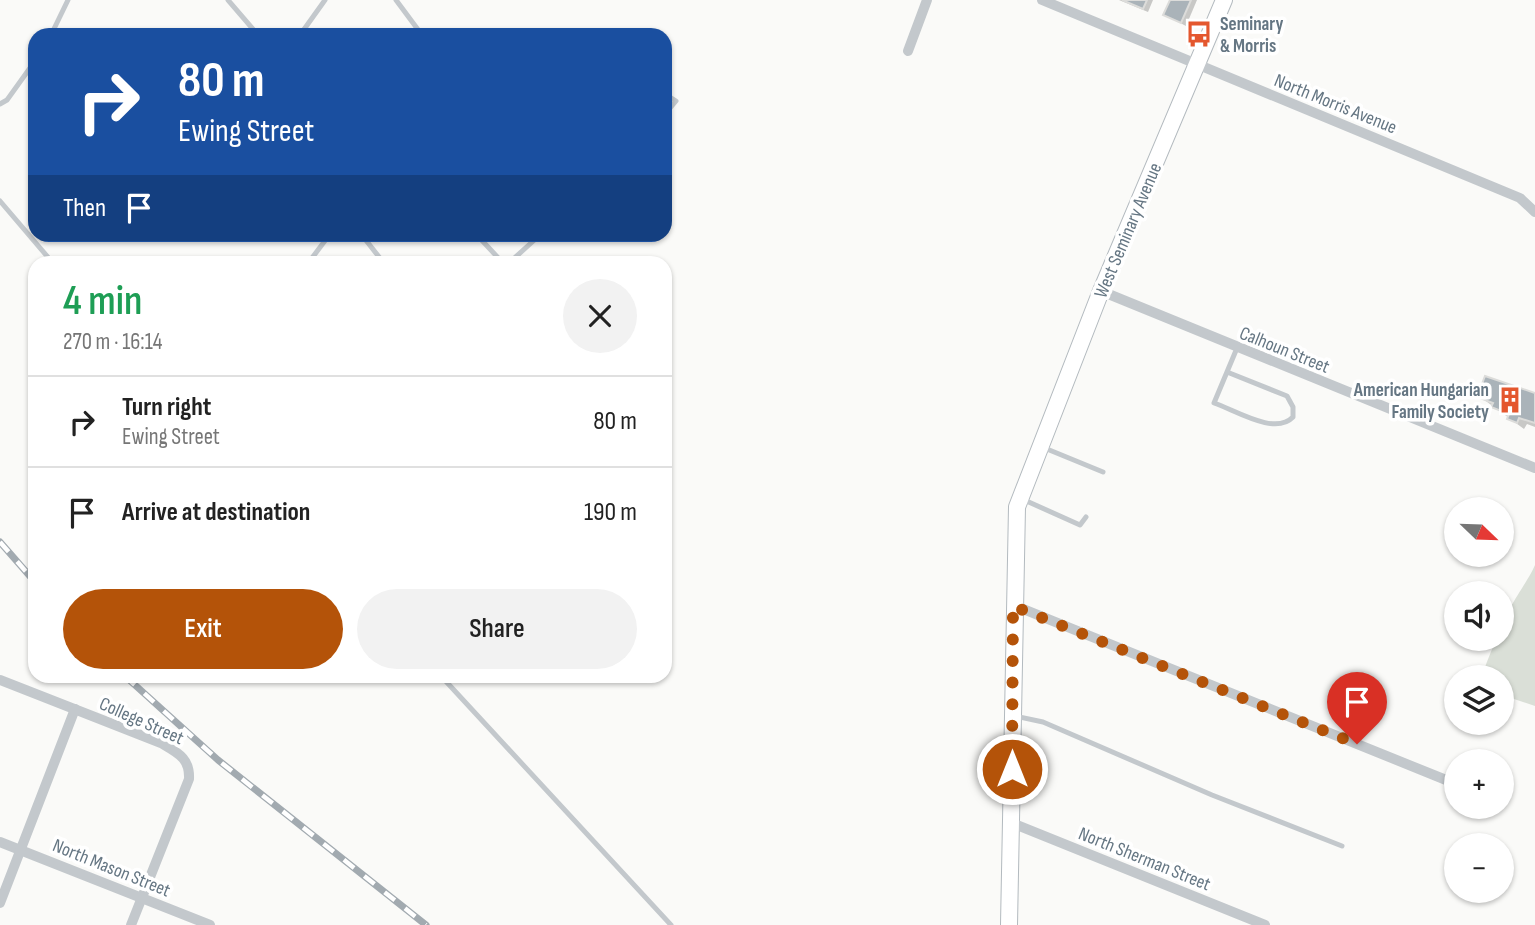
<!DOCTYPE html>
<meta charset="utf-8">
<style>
body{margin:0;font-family:"Sofia Sans Condensed",sans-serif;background:#f2f2f2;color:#222;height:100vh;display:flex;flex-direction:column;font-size:26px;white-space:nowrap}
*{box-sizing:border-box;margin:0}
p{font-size:23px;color:#767676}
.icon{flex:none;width:38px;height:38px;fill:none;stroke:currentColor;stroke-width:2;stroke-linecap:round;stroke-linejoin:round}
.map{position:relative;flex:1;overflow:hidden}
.sheet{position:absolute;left:28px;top:256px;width:644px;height:427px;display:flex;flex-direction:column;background:#fff;border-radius:21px;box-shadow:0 2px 5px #0004}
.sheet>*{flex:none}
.banner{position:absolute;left:28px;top:28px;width:644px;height:214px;border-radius:21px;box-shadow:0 2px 5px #0004;background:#1a4fa0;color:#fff;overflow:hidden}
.needle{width:46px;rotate:113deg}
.fabs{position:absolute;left:1444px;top:497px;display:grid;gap:14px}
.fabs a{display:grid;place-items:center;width:70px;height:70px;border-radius:50%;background:#fff;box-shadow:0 2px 5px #0004;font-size:35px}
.pin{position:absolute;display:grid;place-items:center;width:60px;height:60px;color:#fff;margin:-72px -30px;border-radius:50% 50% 50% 0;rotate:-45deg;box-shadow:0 0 7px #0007}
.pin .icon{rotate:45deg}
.me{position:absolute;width:77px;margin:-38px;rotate:0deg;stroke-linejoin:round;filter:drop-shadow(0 0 5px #0008)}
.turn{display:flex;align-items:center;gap:24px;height:147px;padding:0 35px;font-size:32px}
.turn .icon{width:91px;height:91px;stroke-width:2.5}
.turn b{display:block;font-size:49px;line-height:60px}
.then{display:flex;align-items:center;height:66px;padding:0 35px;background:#0003;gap:14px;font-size:26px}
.round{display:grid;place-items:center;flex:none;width:74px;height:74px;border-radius:37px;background:#f2f2f2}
.summary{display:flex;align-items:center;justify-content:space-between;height:119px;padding:0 35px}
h1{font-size:42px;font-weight:600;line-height:52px;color:#1e9e55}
.action{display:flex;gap:14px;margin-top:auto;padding:14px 35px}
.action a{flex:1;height:80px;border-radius:42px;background:#b45309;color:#fff;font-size:28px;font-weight:600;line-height:80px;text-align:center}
.action a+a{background:#f2f2f2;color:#222}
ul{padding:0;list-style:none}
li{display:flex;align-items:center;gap:21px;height:91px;padding:0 35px;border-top:2px solid #e0e0e0}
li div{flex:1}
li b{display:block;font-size:26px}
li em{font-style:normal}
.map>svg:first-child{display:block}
.green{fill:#dadfd7}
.shadow{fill:#0003}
.building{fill:#aab3b9;stroke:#dcdcda;stroke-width:2}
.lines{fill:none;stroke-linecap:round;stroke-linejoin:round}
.secondary-casing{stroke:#b3babf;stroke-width:18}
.lane{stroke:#c3c8cc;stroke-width:5}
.street{stroke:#c3c8cc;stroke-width:10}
.secondary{stroke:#fff;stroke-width:16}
.rail-casing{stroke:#a2aab0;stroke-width:7}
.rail{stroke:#fff;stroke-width:4.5;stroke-dasharray:13;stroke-linecap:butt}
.route{stroke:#b45309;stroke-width:12;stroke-dasharray:0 21.6}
.labels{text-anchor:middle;stroke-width:7;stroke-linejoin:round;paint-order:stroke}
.poi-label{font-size:19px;font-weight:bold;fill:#657683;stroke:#fff;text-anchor:start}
.street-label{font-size:19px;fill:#657683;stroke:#fff}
</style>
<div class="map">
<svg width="1535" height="925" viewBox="0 0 1535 925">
<rect width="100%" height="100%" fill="#fafaf8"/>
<path class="green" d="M1535,565V706L1502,695V677H1481L1496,639H1502C1502,610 1524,590 1535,565Z"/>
<g class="shadow">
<path d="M1119,0H1153L1148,12Z"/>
<path d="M1172,0H1197L1186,26L1165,15Z"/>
<path d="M1535,395V427L1527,424L1524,429L1479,396Z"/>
</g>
<g class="building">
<path d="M1122,0H1147L1143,9Z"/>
<path d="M1170,0H1191L1181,23L1163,15Z"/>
<path d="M1485,376L1535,393V423L1519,418L1517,423L1507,419L1509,414L1491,407L1493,403L1477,397Z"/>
</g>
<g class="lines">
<g class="secondary-casing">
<path id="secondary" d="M1009,925L1017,507L1101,291L1224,0"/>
</g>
<g class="lane">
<path d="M228,0L258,35"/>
<path d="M396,0L422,35"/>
<path d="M51,35L68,0"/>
<path d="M300,35L325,0"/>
<path d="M665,94L676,101L665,114"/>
<path d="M0,104L7,100L35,61"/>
<path d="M0,201L52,262"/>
<path d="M361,234L383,262"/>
<path d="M476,234L502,262"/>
<path d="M309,262L330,234"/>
<path d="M510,262L541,234"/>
<path d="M1227,372L1287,396L1293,407V417C1275,436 1235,410 1214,403L1237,348"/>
<path d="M1042,447L1103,472"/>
<path d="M1022,499L1080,525L1086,517"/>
<path d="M441,676L671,925"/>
<path d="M1015,716L1043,722L1212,795L1342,846"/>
</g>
<g class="street">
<path d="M1042,0L1520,198L1535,212"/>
<path d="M908,51L927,0"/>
<path d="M1101,291L1535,468"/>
<path d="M1013,605L1456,784"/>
<path d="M0,680L161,743C178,753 190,758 189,779L131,925"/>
<path d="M1012,823L1265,925"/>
<path d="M0,842L210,925"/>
<path d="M0,903L75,709"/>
</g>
<use href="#secondary" class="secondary"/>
<g class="rail-casing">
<g id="rail">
<path d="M0,542L35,582"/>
<path d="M125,676L218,760L426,925"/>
</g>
</g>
<use href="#rail" class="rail"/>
</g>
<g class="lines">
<path class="route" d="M1012,769L1013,606L1357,744"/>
</g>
<defs>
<g id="bus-bare" transform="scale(2.1)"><path d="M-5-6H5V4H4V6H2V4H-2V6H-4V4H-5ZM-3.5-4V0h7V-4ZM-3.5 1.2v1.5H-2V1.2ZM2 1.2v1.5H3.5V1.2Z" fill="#e4572e" stroke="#fff" stroke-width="2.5" paint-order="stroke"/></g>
<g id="building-bare" transform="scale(2.1)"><path d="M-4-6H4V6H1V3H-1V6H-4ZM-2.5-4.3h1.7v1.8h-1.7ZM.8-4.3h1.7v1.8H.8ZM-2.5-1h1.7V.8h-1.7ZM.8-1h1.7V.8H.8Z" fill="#e4572e" stroke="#fff" stroke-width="2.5" paint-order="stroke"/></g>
</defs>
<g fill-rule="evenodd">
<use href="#bus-bare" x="1199" y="34"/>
<use href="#building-bare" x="1510" y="400"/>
</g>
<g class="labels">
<g class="poi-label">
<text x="1220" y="30">Seminary<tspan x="1220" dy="22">&amp; Morris</tspan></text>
<text x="1489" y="396" text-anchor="end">American Hungarian<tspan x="1489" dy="22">Family Society</tspan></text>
</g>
<g class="street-label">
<text transform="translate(1336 103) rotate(22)" y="7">North Morris Avenue</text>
<text transform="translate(1127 230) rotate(-67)" y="7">West Seminary Avenue</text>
<text transform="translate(1285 349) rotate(22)" y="7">Calhoun Street</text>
<text transform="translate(142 720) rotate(24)" y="7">College Street</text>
<text transform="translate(1145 858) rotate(22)" y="7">North Sherman Street</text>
<text transform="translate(112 867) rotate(22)" y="7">North Mason Street</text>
</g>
</g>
</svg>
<div class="fabs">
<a><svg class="needle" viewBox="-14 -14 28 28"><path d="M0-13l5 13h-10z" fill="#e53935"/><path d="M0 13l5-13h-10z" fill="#767676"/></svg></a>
<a><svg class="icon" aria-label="sound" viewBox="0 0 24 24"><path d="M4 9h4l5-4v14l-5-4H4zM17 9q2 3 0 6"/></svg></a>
<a><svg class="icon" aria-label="layers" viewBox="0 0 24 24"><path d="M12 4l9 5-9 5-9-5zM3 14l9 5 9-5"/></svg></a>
<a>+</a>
<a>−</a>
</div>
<div class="pin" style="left:1357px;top:744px;background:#d93025"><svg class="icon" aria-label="arrive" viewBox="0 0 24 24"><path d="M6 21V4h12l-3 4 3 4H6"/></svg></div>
<svg class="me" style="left:1012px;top:769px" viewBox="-20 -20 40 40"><circle r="17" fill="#b45309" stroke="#fff" stroke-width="3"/><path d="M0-11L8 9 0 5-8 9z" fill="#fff"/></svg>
<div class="banner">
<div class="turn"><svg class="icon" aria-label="right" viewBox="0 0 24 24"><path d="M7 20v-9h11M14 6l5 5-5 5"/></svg><div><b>80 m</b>Ewing Street</div></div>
<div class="then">Then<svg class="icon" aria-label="arrive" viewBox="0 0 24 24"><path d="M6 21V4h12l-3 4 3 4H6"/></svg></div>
</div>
<section class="sheet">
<div class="summary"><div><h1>4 min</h1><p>270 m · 16:14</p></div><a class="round"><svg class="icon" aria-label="close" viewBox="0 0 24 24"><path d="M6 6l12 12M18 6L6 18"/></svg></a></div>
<ul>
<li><svg class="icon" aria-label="right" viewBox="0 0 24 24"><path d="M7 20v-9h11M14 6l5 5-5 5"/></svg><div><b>Turn right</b><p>Ewing Street</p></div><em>80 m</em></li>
<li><svg class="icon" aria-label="arrive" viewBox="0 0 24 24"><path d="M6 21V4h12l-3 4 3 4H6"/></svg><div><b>Arrive at destination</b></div><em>190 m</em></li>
</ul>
<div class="action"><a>Exit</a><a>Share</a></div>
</section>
</div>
